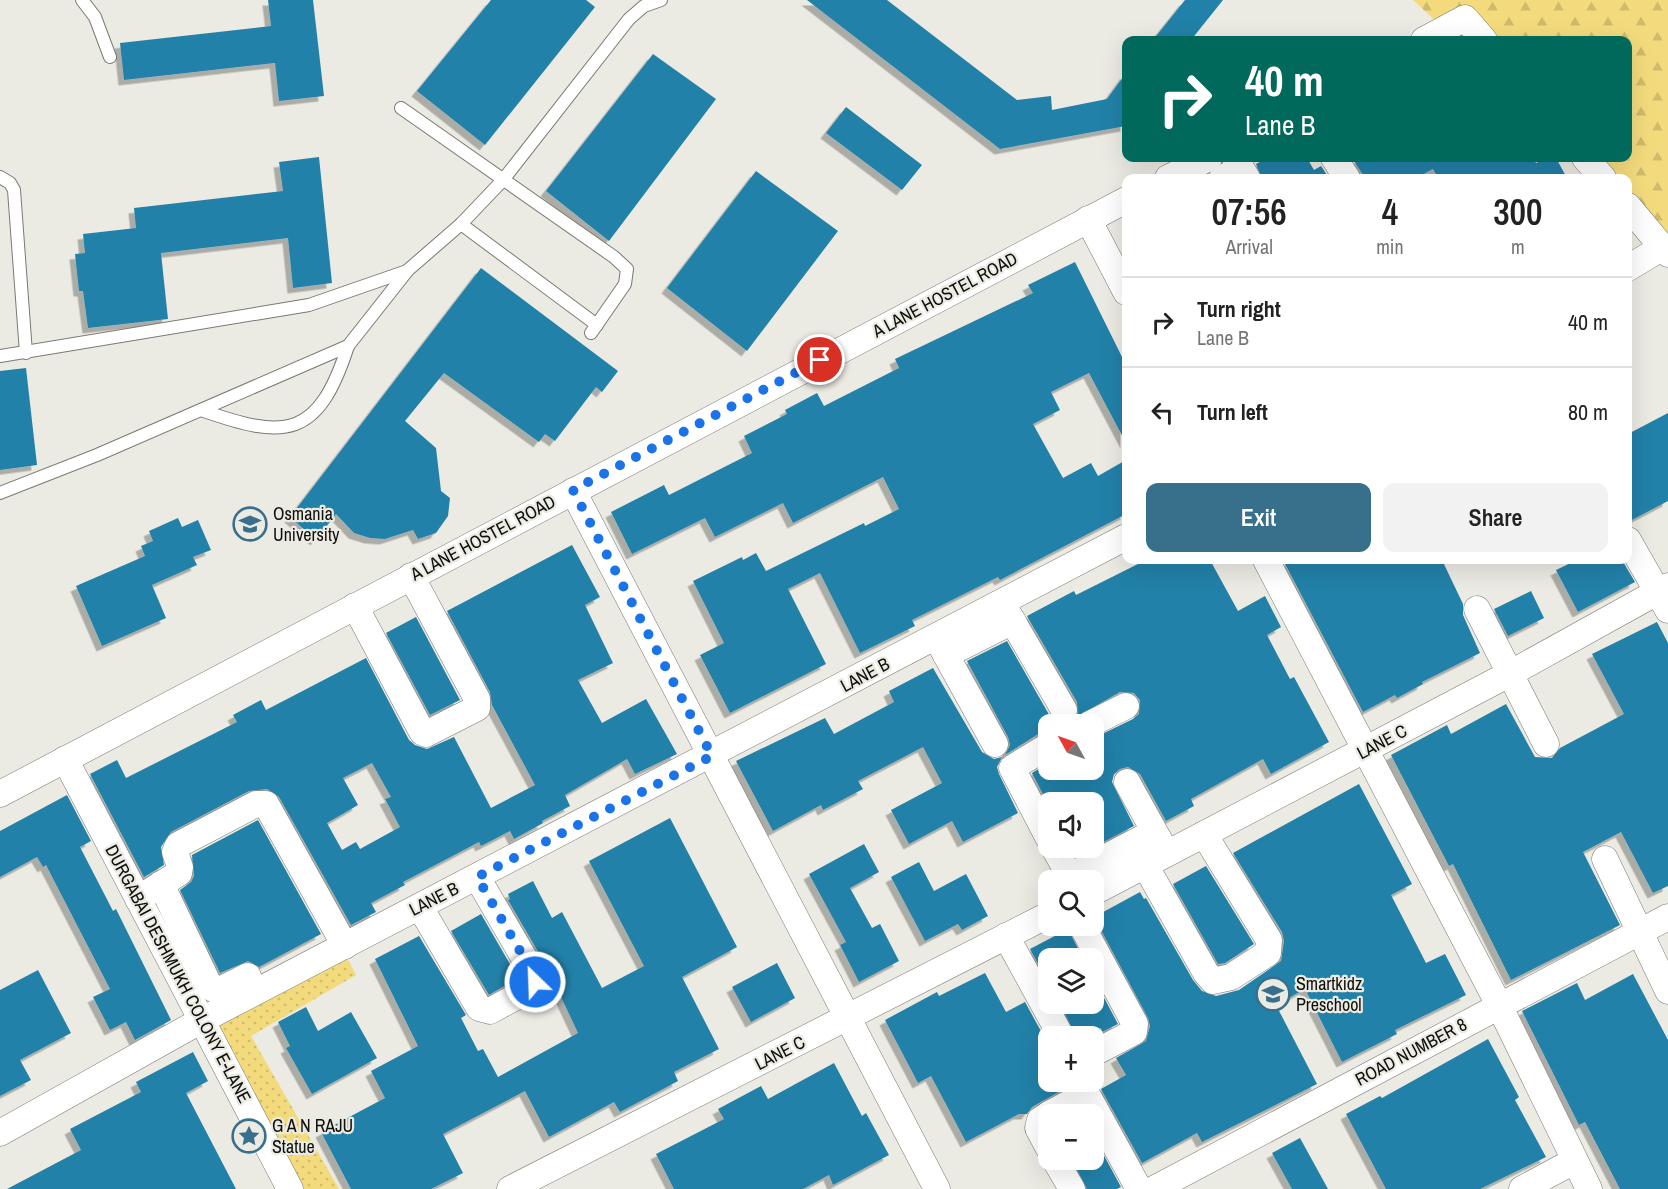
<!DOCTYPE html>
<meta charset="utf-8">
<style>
body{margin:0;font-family:"Archivo Narrow",sans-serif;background:#f2f2f2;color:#222;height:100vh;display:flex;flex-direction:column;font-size:22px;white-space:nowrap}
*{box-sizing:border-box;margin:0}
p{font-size:20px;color:#767676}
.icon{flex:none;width:33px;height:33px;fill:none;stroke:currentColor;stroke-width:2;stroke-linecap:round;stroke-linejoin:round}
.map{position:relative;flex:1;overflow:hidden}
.sheet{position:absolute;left:1122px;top:174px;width:510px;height:390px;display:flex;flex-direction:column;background:#fff;border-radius:12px;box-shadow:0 6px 24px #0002}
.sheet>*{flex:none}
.guide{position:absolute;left:1122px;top:36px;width:510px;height:126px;border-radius:12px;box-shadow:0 6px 24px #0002;background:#00695c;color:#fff;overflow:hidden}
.needle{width:39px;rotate:310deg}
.controls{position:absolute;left:1038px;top:714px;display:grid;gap:12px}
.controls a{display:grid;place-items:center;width:66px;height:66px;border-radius:12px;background:#fff;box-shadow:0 6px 24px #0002;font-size:30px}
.pin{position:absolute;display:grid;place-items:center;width:51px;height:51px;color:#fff;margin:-26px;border:3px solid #fff;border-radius:50%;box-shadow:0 2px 6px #0007}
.me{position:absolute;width:66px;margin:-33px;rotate:336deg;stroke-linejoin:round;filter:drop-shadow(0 0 4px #0008)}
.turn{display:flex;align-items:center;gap:21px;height:126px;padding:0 24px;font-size:27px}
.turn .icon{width:78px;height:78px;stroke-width:2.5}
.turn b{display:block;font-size:42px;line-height:51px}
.eta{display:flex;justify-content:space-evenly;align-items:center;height:102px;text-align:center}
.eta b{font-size:36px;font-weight:600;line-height:42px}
.cta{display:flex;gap:12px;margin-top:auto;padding:12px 24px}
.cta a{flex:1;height:69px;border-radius:12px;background:#38708b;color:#fff;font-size:24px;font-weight:600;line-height:69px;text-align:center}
.cta a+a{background:#f2f2f2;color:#222}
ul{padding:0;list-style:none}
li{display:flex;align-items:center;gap:18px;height:90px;padding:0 24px;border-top:2px solid #e0e0e0}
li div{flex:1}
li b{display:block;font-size:22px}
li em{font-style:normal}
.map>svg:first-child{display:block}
.forest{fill:url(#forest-firs)}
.garden{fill:url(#garden-dots)}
.building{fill:#2481a8;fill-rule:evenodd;filter:url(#shadow)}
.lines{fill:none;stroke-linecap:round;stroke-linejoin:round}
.lane-casing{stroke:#7b7973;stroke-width:14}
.street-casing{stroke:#7b7973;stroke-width:27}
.lane{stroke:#fff;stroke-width:12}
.street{stroke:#fff;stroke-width:26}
.route{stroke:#1a73e8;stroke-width:10;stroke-dasharray:0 18}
.labels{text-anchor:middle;stroke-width:4.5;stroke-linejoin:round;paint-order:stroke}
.street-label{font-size:18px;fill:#0f0f0c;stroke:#ebeae3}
.poi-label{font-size:18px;fill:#0f0f0c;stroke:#ebeae3;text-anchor:start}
</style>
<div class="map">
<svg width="1668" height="1189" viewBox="0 0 1668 1189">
<defs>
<pattern id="forest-firs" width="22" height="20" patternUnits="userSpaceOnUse" patternTransform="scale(1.5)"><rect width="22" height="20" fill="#f3db7d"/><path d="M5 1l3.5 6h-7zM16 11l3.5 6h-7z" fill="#cfbb6b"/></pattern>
<pattern id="garden-dots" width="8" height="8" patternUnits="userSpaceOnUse" patternTransform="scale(1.5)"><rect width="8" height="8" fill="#f3db7d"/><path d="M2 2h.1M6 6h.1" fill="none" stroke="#cfbb6b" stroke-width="1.8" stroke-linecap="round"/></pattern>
<filter id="shadow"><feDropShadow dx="-5.5" dy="5.5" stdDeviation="0" flood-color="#0004"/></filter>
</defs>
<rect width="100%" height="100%" fill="#ebeae3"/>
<path class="forest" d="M1413,0H1668V240L1628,202V178H1603L1581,158H1628V40H1456Z"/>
<path class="garden" d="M346,956L356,975L251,1036L339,1189H304L213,1027Z"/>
<g class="building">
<path d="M268,0H313L324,96L279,101L275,63L124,80L120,43L271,26Z"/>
<path d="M491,0H586L595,7L485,145L417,91Z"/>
<path d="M807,0H887L1017,100L1051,96L1052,110L1107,99L1126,73V126L1000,149Z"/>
<path d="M1185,0H1223L1191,40H1153Z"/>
<path d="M653,54L716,99L609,241L546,191Z"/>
<path d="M846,107L922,165L902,190L826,133Z"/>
<path d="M319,157L332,283L293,288L288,238L161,253L168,319L88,328L83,291H79L75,254L85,253L83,234L136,228L134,208L283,191L279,162Z"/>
<path d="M1268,158H1307L1314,170L1321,166L1329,178H1262L1256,164Z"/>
<path d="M1352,158H1533L1536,163L1547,158H1556L1567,178H1438L1433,169L1416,178H1365Z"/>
<path d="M756,171L838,231L747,351L667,288Z"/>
<path d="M1075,262L1126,365V443L1089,373L1051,392L1060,410L1033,424L1063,478L1091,463L1098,476L1126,460V514L1000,580L998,577L912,620L915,626L860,653L820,573L788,589L826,664L730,713L700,655L724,643L693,581L742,557L743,560L756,553L766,571L864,523L865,526L899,509L883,477L793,523L783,503L715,537L705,518L632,554L611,512L664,485L669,495L752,453L744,436L787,414L785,410L817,393L824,406L899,368L895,359L1033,293L1028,285Z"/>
<path d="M481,268L618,371L602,392L596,387L555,441L545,434L539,442L444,373L405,421L436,448L441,491L450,498L448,516L436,533L418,539L413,530L385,539L370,538L354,533L336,514L316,540L290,517Z"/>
<path d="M26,368L37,465L0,470V371Z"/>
<path d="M1668,413V501L1628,522V434Z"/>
<path d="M178,518L182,527L198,520L211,550L193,557L197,565L152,585L166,618L102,646L76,586L145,556L141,546L153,541L149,531Z"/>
<path d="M572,545L600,597L585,605L613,663L578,680L602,723L646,699L677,754L635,774L627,759L565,795L570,806L542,821L543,823L514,839L510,831L481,846L479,842L403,882L405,885L371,903L376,912L351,925L279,797L267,789L249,791L171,832L161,847L164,865L144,877L90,774L117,760L126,778L237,722L233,715L261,700L266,710L366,658L409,740L415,745L427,749L454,737L491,808L535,785L492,705L490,692L447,611ZM372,763L391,797L385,799L400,827L360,849L356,842L342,850L327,823L358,805L343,778Z"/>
<path d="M1146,560H1210L1238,611L1265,596L1281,627L1267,635L1290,679L1294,677L1329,742L1271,774L1263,759L1191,799L1194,806L1166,821L1140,774L1128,767L1120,769L1114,774L1112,782L1134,826L1094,847V802H1047L1032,773L1048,763V770H1094V738L1133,719L1139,714L1140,700L1134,693L1120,692L1078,716L1077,702L1027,616L1074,591L1076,595Z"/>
<path d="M1283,560H1442L1463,604V615L1480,653L1422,682L1423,684L1397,698L1395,695L1363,712Z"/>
<path d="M1577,560H1622L1635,582L1578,612L1556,570Z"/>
<path d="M1531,591L1544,618L1508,636L1494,609Z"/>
<path d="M416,617L460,700L430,715L386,633Z"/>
<path d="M1657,622L1668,643V886L1653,893L1621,832L1583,852L1620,925L1511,980L1453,864L1449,866L1391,755L1447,725L1451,734L1506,704L1535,757L1552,758L1560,748L1624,714L1592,654Z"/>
<path d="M1007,641L1051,718L1062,724H1048V731L1040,733L1005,755L1010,745L1008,737L967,661Z"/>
<path d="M933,668L982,752L994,759L1002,757L997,767L999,774L1018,813L963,842L952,821L909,844L891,810L942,783L923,747L858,781L863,789L823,810L821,805L773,831L736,761L825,718L834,734L894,702L889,691Z"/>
<path d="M1359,784L1412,884L1391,895L1426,963L1445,954L1466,995L1395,1030L1397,1034L1342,1062L1305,989L1276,1005L1317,1084L1202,1142L1197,1133L1142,1163L1101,1089L1126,1075L1116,1058L1146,1041L1150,1026L1148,1018L1094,917L1140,892L1144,899L1146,898L1193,980L1202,991L1216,996L1239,990L1281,961L1284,941L1282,932L1233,853Z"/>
<path d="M67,795L91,841L80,847L113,911L116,909L171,1020L135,1040L126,1022L110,1030L93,997L110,989L46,865L43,867L37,857L0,877V831Z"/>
<path d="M670,818L737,947L682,977L719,1049L674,1072L678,1081L620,1112L614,1102L549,1137L525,1091L443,1134L463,1173L431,1189H351L321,1132L385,1098L371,1071L418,1046L375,959L419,936L466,1015L461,1018L478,1051L483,1049L498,1077L578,1033L547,967L508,900L510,899L508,894L533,881L552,918L562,912L602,988L644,966L589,861Z"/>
<path d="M258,820L321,934L259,967L248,961L220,973L180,890L191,882L194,876L192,855Z"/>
<path d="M864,844L879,872L850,888L872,928L880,924L899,961L859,982L840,945L846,942L809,874Z"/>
<path d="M919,862L934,891L966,874L988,916L962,930L958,924L925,941L891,877Z"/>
<path d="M1206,866L1254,944L1225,963L1218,964L1173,884Z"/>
<path d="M481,914L518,978L489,995L451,931Z"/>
<path d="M1068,929L1083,958H1048V982L1030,949Z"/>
<path d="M777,963L795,998L751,1022L732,987Z"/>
<path d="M38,970L71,1033L20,1060L31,1080L0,1096V990Z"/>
<path d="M985,973L1006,1012L1025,1002L1048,1044V1082H1062L1066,1088L1032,1107L1027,1114H1019L966,1142L931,1076L918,1083L885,1020L937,992L939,996Z"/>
<path d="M1633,974L1668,1040V1189H1620L1585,1122L1579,1125L1522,1011L1577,983L1585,1000Z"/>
<path d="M1094,979L1118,1024L1102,1032L1101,1028L1085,1036H1076L1060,1004H1094Z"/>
<path d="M306,1007L318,1031L351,1012L377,1058L312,1094L286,1048L290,1046L278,1022Z"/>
<path d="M1488,1039L1519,1097L1515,1100L1546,1157L1480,1189H1386L1346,1114L1380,1096L1382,1098Z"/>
<path d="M193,1052L208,1081L186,1093L236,1189H7L81,1150L70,1129L141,1092L136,1082Z"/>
<path d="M834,1063L862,1116L866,1113L889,1155L833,1185L829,1175L803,1189H674L656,1154L724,1119L718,1109L761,1086L768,1099Z"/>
<path d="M1094,1137L1121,1187L1117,1189H1087L1072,1160H1094Z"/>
<path d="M1300,1138L1328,1189H1292L1272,1153Z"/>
</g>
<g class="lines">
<g class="lane-casing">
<g id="lane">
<path d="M82,0L95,17L110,57"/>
<path d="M401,108L614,257L627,269L625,284L591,333"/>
<path d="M0,177L10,183L14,190L26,353"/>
<path d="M461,224L597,325"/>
<path d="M0,356L309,305L407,271"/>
<path d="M201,410C286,440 318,439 348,346"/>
<path d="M0,493L97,455L348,346L408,270L461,224L503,180L629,19L644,6L661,0"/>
</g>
</g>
<g class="street-casing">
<g id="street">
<path d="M1424,40L1465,18L1484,40"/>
<path d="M1235,158L1247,178"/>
<path d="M1334,158L1347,178"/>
<path d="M1585,158L1603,178"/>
<path d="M1168,178L1209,158"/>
<path d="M1222,178L1241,169"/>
<path d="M1628,206L1668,254"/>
<path d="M1088,219L1126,292"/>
<path d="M1628,268L1663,247"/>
<path d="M573,491L937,1189"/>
<path d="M1628,540L1668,610"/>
<path d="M1266,560L1499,1005L1589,1189"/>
<path d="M1002,603L1064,710"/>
<path d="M355,606L422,732L426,734L477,708V699L411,576"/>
<path d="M1477,609L1546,744"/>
<path d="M936,637L995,744"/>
<path d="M946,655L1013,621"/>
<path d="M1090,724L1126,706"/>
<path d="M1048,746L1012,768L1048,837"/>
<path d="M65,759L290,1189"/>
<path d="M1127,782L1162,845"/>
<path d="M0,794L1126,200"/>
<path d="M1054,848L1072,880"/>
<path d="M1605,859L1668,991"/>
<path d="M1145,865L1206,973L1213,981L1231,977L1268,953L1269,940L1204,834"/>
<path d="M1070,876L1154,832"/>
<path d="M161,884L210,987L218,991L248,976"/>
<path d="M1094,892L1511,673L1668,586"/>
<path d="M138,899L179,873L180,867L175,852L178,845L256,804H266L345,946"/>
<path d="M420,907L479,1008L490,1011L532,988L534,975L477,877"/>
<path d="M1082,926L1135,1024L1134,1032L1094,1053"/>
<path d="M1006,936L1061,1036"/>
<path d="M1049,1114L1081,1097L1089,1098L1139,1189"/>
<path d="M1048,1115L1040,1120L1038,1128L1048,1147"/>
<path d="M0,1133L202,1020L1126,537"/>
<path d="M1055,1160L1072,1189"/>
<path d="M510,1189L1048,915"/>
<path d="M1154,1189L1668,917"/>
<path d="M1522,1189L1574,1161"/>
</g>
</g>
<use href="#lane" class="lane"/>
<use href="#street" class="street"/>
</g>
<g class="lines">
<path class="route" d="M535,982L534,975L477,877L712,756L573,490L820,360"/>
</g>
<defs>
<g id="university-ring" transform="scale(1.725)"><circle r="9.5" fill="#ebeae3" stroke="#38708b" stroke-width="1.5"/><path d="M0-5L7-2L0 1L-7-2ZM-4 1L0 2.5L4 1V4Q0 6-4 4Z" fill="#38708b"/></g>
<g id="sight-ring" transform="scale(1.725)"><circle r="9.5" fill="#ebeae3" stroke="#38708b" stroke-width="1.5"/><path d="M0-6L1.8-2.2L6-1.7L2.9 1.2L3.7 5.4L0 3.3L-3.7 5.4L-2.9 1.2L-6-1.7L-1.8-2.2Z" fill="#38708b"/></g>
</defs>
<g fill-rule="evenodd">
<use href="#university-ring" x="250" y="524"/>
<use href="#university-ring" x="1273" y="994"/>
<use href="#sight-ring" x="249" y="1136"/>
</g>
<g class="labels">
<g class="street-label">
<text transform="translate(945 295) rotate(-28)" y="6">A LANE HOSTEL ROAD</text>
<text transform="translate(483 538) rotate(-28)" y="6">A LANE HOSTEL ROAD</text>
<text transform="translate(865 675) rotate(-28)" y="6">LANE B</text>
<text transform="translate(1382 742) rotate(-28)" y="6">LANE C</text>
<text transform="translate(434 899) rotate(-27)" y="6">LANE B</text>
<text transform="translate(178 974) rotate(62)" y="6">DURGABAI DESHMUKH COLONY E-LANE</text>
<text transform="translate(1411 1052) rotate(-28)" y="6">ROAD NUMBER 8</text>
<text transform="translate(780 1053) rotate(-27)" y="6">LANE C</text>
</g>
<g class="poi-label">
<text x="273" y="520">Osmania<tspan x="273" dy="21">University</tspan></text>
<text x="1296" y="990">Smartkidz<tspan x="1296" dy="21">Preschool</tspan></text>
<text x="272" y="1132">G A N RAJU<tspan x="272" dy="21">Statue</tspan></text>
</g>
</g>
</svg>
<div class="controls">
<a><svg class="needle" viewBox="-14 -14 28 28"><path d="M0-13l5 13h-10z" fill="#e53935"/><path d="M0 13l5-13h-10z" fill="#767676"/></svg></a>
<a><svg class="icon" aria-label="sound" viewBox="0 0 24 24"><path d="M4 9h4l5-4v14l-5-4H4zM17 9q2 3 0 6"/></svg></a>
<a><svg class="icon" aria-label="search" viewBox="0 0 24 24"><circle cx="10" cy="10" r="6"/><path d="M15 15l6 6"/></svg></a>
<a><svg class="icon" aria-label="layers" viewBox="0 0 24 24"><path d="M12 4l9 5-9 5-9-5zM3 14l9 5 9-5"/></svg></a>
<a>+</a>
<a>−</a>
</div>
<div class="pin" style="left:820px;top:360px;background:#d93025"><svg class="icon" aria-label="arrive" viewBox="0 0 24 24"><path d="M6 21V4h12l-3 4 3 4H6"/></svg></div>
<svg class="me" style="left:535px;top:982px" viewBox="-20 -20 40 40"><circle r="17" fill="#1a73e8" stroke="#fff" stroke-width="3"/><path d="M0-11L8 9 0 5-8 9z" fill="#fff"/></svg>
<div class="guide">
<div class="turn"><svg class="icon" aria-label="right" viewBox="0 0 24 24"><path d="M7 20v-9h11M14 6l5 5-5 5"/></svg><div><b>40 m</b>Lane B</div></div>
</div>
<section class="sheet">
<div class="eta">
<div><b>07:56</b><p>Arrival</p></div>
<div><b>4</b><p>min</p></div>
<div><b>300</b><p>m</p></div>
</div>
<ul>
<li><svg class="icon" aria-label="right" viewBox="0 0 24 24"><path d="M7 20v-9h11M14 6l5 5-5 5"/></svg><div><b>Turn right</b><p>Lane B</p></div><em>40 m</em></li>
<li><svg class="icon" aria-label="left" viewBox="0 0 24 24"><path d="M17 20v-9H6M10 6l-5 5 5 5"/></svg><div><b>Turn left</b></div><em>80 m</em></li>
</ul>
<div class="cta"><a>Exit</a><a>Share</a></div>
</section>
</div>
